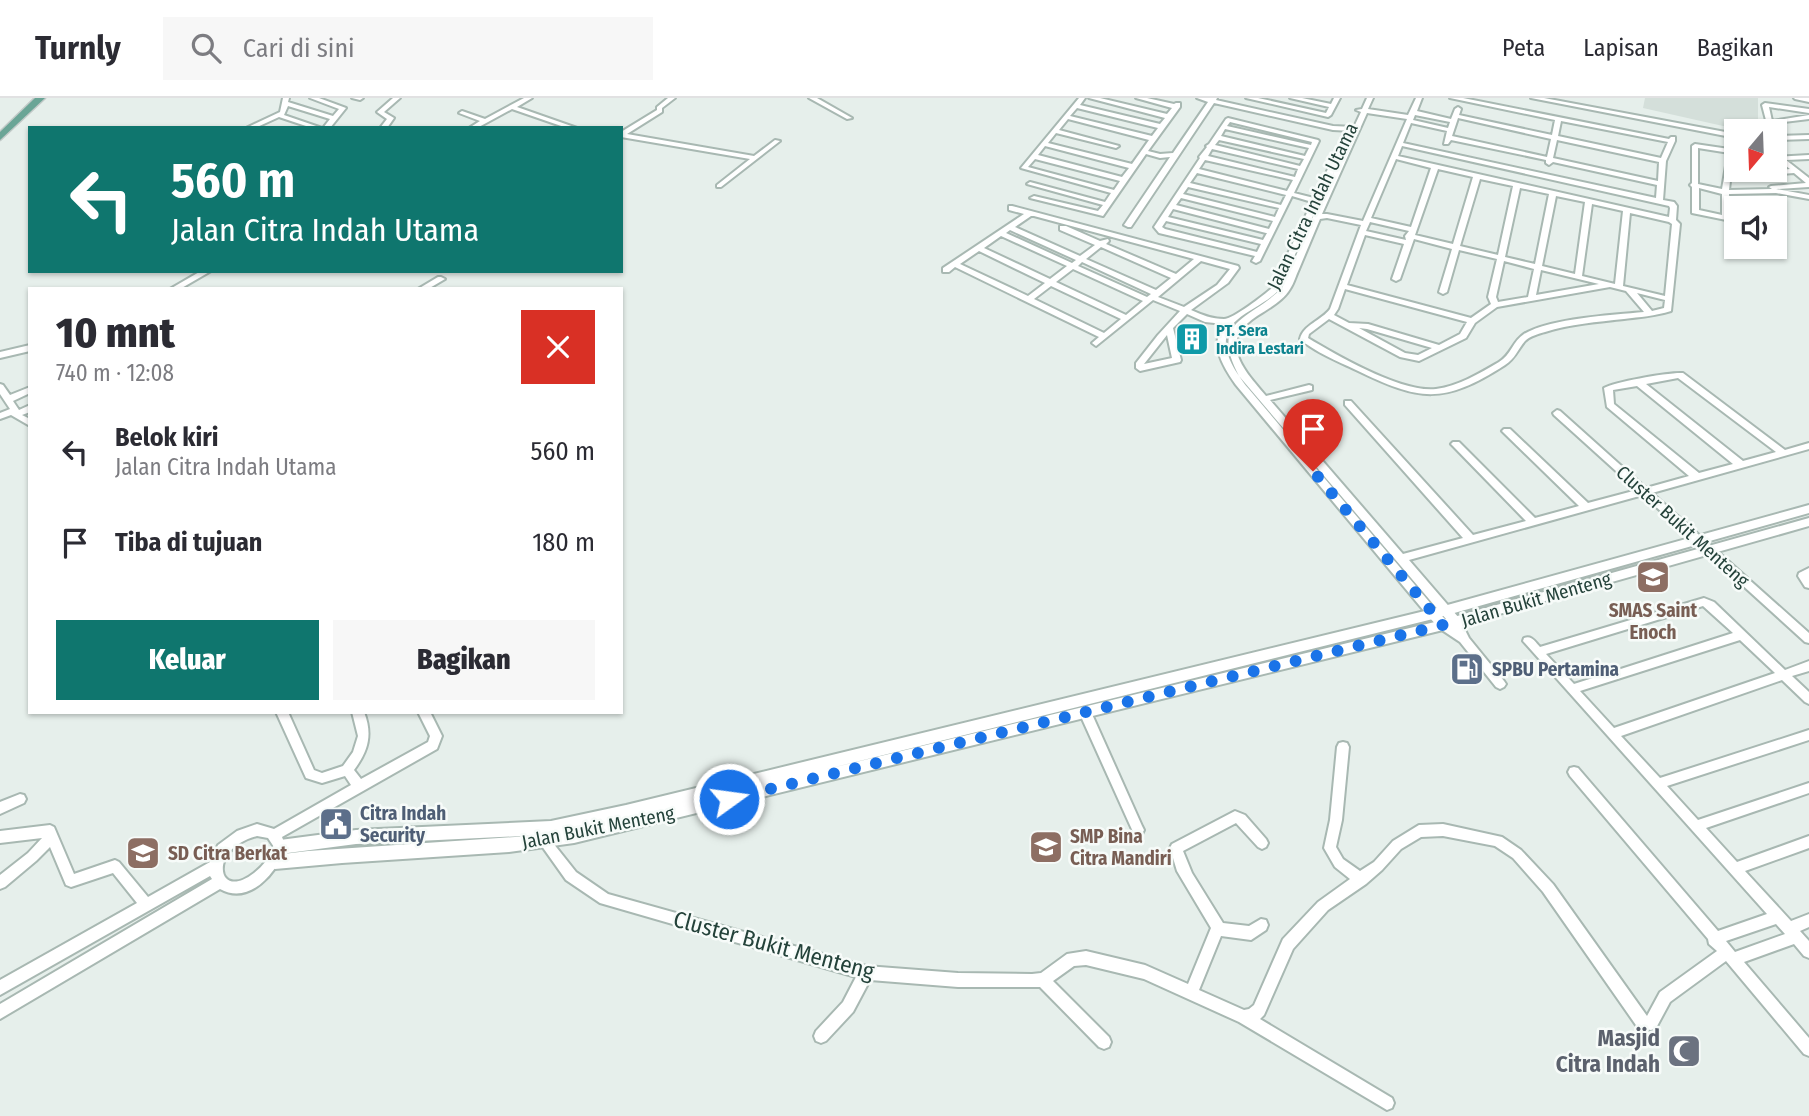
<!DOCTYPE html>
<html lang="id">
<meta charset="utf-8">
<style>
body{margin:0;font-family:"Fira Sans Condensed",sans-serif;background:#f7f7f7;color:#2b2b33;height:100vh;display:flex;flex-direction:column;font-size:26px;white-space:nowrap}
*{box-sizing:border-box;margin:0}
p{font-size:23px;color:#7c7c81}
.icon{flex:none;width:38px;height:38px;fill:none;stroke:currentColor;stroke-width:2;stroke-linecap:round;stroke-linejoin:round}
.map{position:relative;flex:1;overflow:hidden}
.drawer{position:absolute;left:28px;top:189px;width:595px;height:427px;display:flex;flex-direction:column;background:#fff;border-radius:0px;box-shadow:0 2px 5px #0004}
.drawer>*{flex:none}
.top-card{position:absolute;left:28px;top:28px;width:595px;height:147px;border-radius:0px;box-shadow:0 2px 5px #0004;background:#0f766e;color:#fff;overflow:hidden}
.needle{width:46px;rotate:199deg}
.tools{position:absolute;left:1724px;top:21px;display:grid;gap:14px}
.tools a{display:grid;place-items:center;width:63px;height:63px;border-radius:0px;background:#fff;box-shadow:0 2px 5px #0004;font-size:35px}
.pin{position:absolute;display:grid;place-items:center;width:60px;height:60px;color:#fff;margin:-72px -30px;border-radius:50% 50% 50% 0;rotate:-45deg;box-shadow:0 0 7px #0007}
.pin .icon{rotate:45deg}
.me{position:absolute;width:77px;margin:-38px;rotate:76deg;stroke-linejoin:round;filter:drop-shadow(0 0 5px #0008)}
.turn{display:flex;align-items:center;gap:24px;height:147px;padding:0 28px;font-size:32px}
.turn .icon{width:91px;height:91px;stroke-width:2.5}
.turn b{display:block;font-size:49px;line-height:60px}
.round{display:grid;place-items:center;flex:none;width:74px;height:74px;border-radius:0px;background:#f7f7f7}
.headline{display:flex;align-items:center;justify-content:space-between;height:119px;padding:0 28px}
h1{font-size:42px;font-weight:800;line-height:52px}
.action{display:flex;gap:14px;margin-top:auto;padding:14px 28px}
.action a{flex:1;height:80px;border-radius:0px;background:#0f766e;color:#fff;font-size:28px;font-weight:800;line-height:80px;text-align:center}
.action a+a{background:#f7f7f7;color:#2b2b33}
ul{padding:0;list-style:none}
li{display:flex;align-items:center;gap:21px;height:91px;padding:0 28px}
li div{flex:1}
li b{display:block;font-size:26px}
li em{font-style:normal}
header{display:flex;align-items:center;gap:42px;box-sizing:border-box;height:98px;padding:0 35px;background:#fff;border-bottom:2px solid #e1e1e2}
header strong{font-size:33px}
nav{display:flex;gap:38px;margin-inline-start:auto;font-size:24px}
.search{width:490px;height:63px;background:#f7f7f7;display:flex;align-items:center;gap:18px;box-sizing:border-box;padding:0 24px;border-radius:0px;color:#7c7c81;font-size:26px}
.map>svg:first-child{display:block}
.built{fill:#d4dfda}
.lines{fill:none;stroke-linecap:round;stroke-linejoin:round}
.minor-casing{stroke:#a8b8b2;stroke-width:4}
.tertiary-casing{stroke:#a8b8b2;stroke-width:4}
.primary-casing{stroke:#c2cac8;stroke-width:3}
.minor{fill:#fff;fill-rule:evenodd}
.tertiary{fill:#fff;fill-rule:evenodd}
.primary{fill:#6aa596;fill-rule:evenodd}
.route{stroke:#1a73e8;stroke-width:12;stroke-dasharray:0 21.6}
.labels{text-anchor:middle;stroke-width:5;stroke-linejoin:round;paint-order:stroke}
.far-culture-label{font-size:16px;font-weight:bold;fill:#0d838f;stroke:#f7fbf9;text-anchor:start}
.street-label{font-size:19px;fill:#24423a;stroke:#f7fbf9}
.education-label{font-size:19px;font-weight:bold;fill:#785e54;stroke:#f7fbf9;text-anchor:start}
.service-label{font-size:19px;font-weight:bold;fill:#4e5e75;stroke:#f7fbf9;text-anchor:start}
.near-street-label{font-size:23px;fill:#24423a;stroke:#f7fbf9}
.near-worship-label{font-size:23px;font-weight:bold;fill:#5b616d;stroke:#f7fbf9;text-anchor:end}
</style>
<header>
<strong>Turnly</strong>
<div class="search"><svg class="icon" aria-label="search" viewBox="0 0 24 24"><circle cx="10" cy="10" r="6"/><path d="M15 15l6 6"/></svg>Cari di sini</div>
<nav><a>Peta</a><a>Lapisan</a><a>Bagikan</a></nav>
</header>
<div class="map">
<svg width="1809" height="1018" viewBox="0 0 1809 1018">
<rect width="100%" height="100%" fill="#e6efeb"/>
<path class="built" d="M1645,0H1758V32L1723,28L1643,10Z"/>
<g class="lines">
<g class="minor-casing">
<g id="minor">
<path d="M283,0H289L288,4L333,18L339,11L310,0H319L346,10L330,30H323L330,21L288,8L284,17L322,30H312L279,19L255,30H246L280,14Z"/>
<path d="M352,0H363L360,2Z"/>
<path d="M393,0H400L384,14L394,20L387,30H380L387,21L377,14Z"/>
<path d="M524,0H532L517,9L577,30H567L512,11L477,30H469L480,23L459,15L462,13L485,21Z"/>
<path d="M668,0H675L662,10V14L627,36L754,58L775,42L780,43L721,89H717V87L750,61L621,39V34L657,12V9Z"/>
<path d="M809,0H817L852,20L847,21Z"/>
<path d="M1079,0H1085L1080,7L1160,26L1165,20L1089,0H1100L1167,16L1172,10L1136,0H1147L1174,6L1176,5H1180V9L1148,53L1160,56L1173,55L1208,4L1197,0H1217L1216,2L1333,28L1354,29L1361,14L1356,12L1362,11L1367,0H1373L1368,11L1408,17L1416,0H1422L1417,13L1451,21L1455,11L1458,9L1461,11L1459,17L1552,37L1555,22L1450,0H1463L1669,41L1671,39H1675V43L1666,63L1663,102L1674,104L1677,108L1676,122L1680,126L1671,213C1655,218 1640,219 1624,221C1597,224 1570,226 1545,234C1538,236 1530,238 1525,243C1518,251 1515,261 1505,267C1443,307 1420,303 1356,272C1337,263 1315,254 1300,241C1303,227 1322,222 1330,211L1361,127L1327,120L1320,121C1313,138 1306,154 1299,171C1296,177 1294,185 1290,191C1283,203 1268,211 1257,218C1217,244 1243,271 1266,298L1309,287L1312,288V292L1270,302L1403,456L1463,440L1345,307V303H1351L1473,437L1526,423L1453,348L1451,346L1453,344H1459L1535,420L1579,408L1504,335L1502,333L1504,331H1510L1588,405L1637,392L1554,317L1553,315L1557,312L1560,313L1646,390L1689,378L1607,309L1604,290C1614,284 1669,274 1683,275L1785,352L1809,345V351L1652,395L1809,535V545L1805,544L1643,397L1409,462L1459,520L1469,540L1504,583L1506,586L1504,589L1500,591L1496,589L1460,544L1439,530L1429,519L1236,287C1223,269 1209,246 1224,226L1205,224L1187,216L1173,230L1181,262L1180,264L1140,273L1136,270V265L1158,237L1180,213L1153,202L1096,248L1092,245L1099,239L955,169L949,174H943V170L1024,116L1009,112V108H1012L1238,168L1239,170L1228,185L1191,212C1202,217 1212,221 1224,221C1233,221 1264,197 1272,190L1312,104L1292,98L1260,163L1256,165L1252,163L1255,158L1159,135L1154,129L1200,60L1199,59L1207,49L1206,48L1209,46L1226,21L1228,20L1318,42L1319,43L1294,95L1314,100L1341,44L1346,43L1347,44L1322,102L1352,33L1333,32L1214,5L1131,129H1128L1124,127L1170,59L1160,60L1146,56L1103,118L1030,100L1034,98L1098,113L1103,107L1027,86L1030,84L1105,104L1111,95L1021,70ZM1077,10L1158,30L1152,38L1070,18ZM1367,15L1407,21L1363,123L1327,116H1322ZM1415,17L1450,24L1448,30L1413,22ZM1458,20L1551,41L1547,59L1452,38ZM1068,21L1149,42L1132,66L1048,45L1056,35L1116,50L1119,48L1059,32ZM1561,23L1668,44L1661,60L1558,38ZM1230,24L1312,44L1311,47L1227,28ZM1411,25L1447,33L1444,46H1448L1451,42L1546,62V65L1549,67L1553,64L1657,87L1656,100L1403,45ZM1225,31L1309,50L1305,58L1221,38ZM1219,42L1304,61L1300,68L1215,47ZM1557,42L1659,64L1658,83L1553,60ZM1045,48L1129,70L1122,79L1038,57ZM1402,48L1669,108L1670,110L1669,119L1398,58ZM1212,51L1298,71L1295,79L1208,58ZM1035,61L1120,83L1114,92L1028,69ZM1396,61L1431,70L1411,129L1371,120ZM1205,62L1293,82L1287,93L1199,71ZM1438,71L1473,79L1453,146L1415,137ZM1197,75L1286,97L1281,107L1190,85ZM1480,81L1513,88L1498,157L1460,148ZM1188,89L1279,110L1275,119L1183,96ZM1520,90L1549,96L1535,166L1505,159ZM1556,98L1585,104L1575,176L1542,168ZM1181,100L1273,123L1269,131L1176,107ZM1319,105L1282,190C1249,223 1209,221 1239,278L1452,528L1437,513L1248,290C1233,271 1213,242 1237,222C1250,211 1266,205 1278,193ZM1592,106L1623,113L1615,186L1582,178ZM1173,111L1266,135H1267L1263,142L1168,119ZM1630,115L1669,124L1672,126L1665,198L1623,188ZM1031,118H1034L1194,161L1176,176L1106,146L1109,143L1108,141L1100,143L1066,128H1060V132L1095,147L1080,158L1015,129ZM1166,123L1261,146L1257,154L1165,131L1162,129ZM1370,124L1409,133L1405,138L1406,142L1366,133ZM1010,132L1076,162L1072,165L1006,135ZM1365,137L1404,146L1392,181L1396,183L1400,181L1414,141L1452,151L1439,194L1443,196L1447,194L1459,152L1497,161L1488,199L1491,206L1471,220L1347,187ZM1001,138L1067,168L1050,181L984,150ZM1101,149L1171,180L1156,192L1086,161ZM979,153L1045,185L1028,198L960,166ZM1201,163L1230,171L1217,187L1184,209L1158,199ZM1504,163L1534,171L1528,199L1498,204L1496,199ZM1082,164L1151,196L1147,199L1078,168ZM1073,171L1143,203L1126,217L1056,184ZM1541,172L1599,186L1536,197ZM1051,188L1121,221L1104,235L1034,201ZM1610,189L1626,193L1644,214C1612,217 1551,220 1524,236C1513,243 1511,257 1499,264C1480,275 1459,288 1436,291C1402,295 1338,258 1308,240L1309,236L1329,221L1400,259L1419,263L1466,240L1475,225L1497,209ZM1345,191L1467,224L1460,236L1439,247L1368,226L1349,225L1334,217L1338,211ZM1637,195L1665,202L1664,210L1652,213ZM1359,230L1367,231L1432,250L1418,257L1405,255ZM1167,237L1172,260L1144,266ZM1678,280L1776,354L1743,363L1646,286ZM1637,288L1733,366L1699,375L1614,306L1613,292Z"/>
<path d="M1246,0H1258L1326,15L1329,9L1290,0H1302L1331,6L1334,0H1340L1331,17L1328,19Z"/>
<path d="M1531,0H1544L1736,36V40Z"/>
<path d="M1794,0H1809V4L1795,1Z"/>
<path d="M1765,5L1809,11V15L1769,9L1772,23L1809,17V21L1767,26L1762,7Z"/>
<path d="M1809,37V41L1774,42V38Z"/>
<path d="M1695,46L1736,52V56L1698,50V86L1722,91L1727,62L1736,60V64L1732,65L1729,92L1772,91L1769,89L1771,88L1806,85L1794,75L1756,78L1753,76L1754,75L1790,71L1778,62L1775,61V59L1809,57V61L1786,62L1809,80V89L1776,91L1809,97V101L1776,95L1729,96L1730,118L1736,120V124L1692,115V89L1690,87L1692,85V48ZM1699,90L1722,96V117L1699,112Z"/>
<path d="M201,173H211L180,191H170Z"/>
<path d="M438,179H441L445,181L428,191H418Z"/>
<path d="M30,247V253L0,260V254Z"/>
<path d="M0,286L3,287L10,297L30,289V295L13,303L19,312L30,307V314L22,317L30,321V328L11,317L0,321V315L10,311L0,296Z"/>
<path d="M1809,470V490L1805,489L1798,478L1799,475Z"/>
<path d="M1704,500L1714,504L1785,572L1809,563V573L1792,578L1809,594V606L1805,604L1782,582L1621,638L1660,680L1809,632V642L1667,688L1698,722L1809,685V695L1706,730L1737,764L1809,738V750L1745,773L1791,823L1809,816V829L1800,833L1809,843V860L1804,858L1794,846L1744,864L1809,940V958L1804,956L1726,863L1670,904L1656,930L1651,932L1638,930L1543,794L1513,760L1495,748L1443,738L1421,739L1401,751L1382,772L1366,786L1328,812L1293,851L1264,917L1260,921L1392,1000L1394,1005L1392,1010L1387,1012L1239,924L1144,881L1086,867L1074,868L1053,883L1109,939L1111,944L1109,949L1104,951L1099,949L1040,889H958L870,882L853,914L826,943L821,945L816,943L814,938L816,933L843,904L856,879L600,805L566,782L539,744L541,740L545,738L549,740L576,774L608,796L866,868L958,875L1032,876L1041,875L1067,856L1086,853L1145,867L1188,886L1211,830L1177,773L1170,750L1172,746L1235,713L1245,717L1266,741L1268,745L1266,749L1262,751L1258,749L1236,725L1183,753L1192,775L1223,825L1249,828L1261,821L1266,822L1268,827L1266,832L1251,842L1221,838L1199,892L1244,912L1249,911L1254,907L1283,841L1318,804L1350,781L1335,769L1324,750L1330,722L1337,649L1339,645L1343,644L1347,645L1349,649L1342,722L1336,749L1343,761L1360,773L1374,764L1393,743L1419,727L1443,726L1502,739L1521,752L1553,786L1647,918L1660,894L1717,853L1709,846L1708,841L1570,678L1568,674L1570,670L1574,669L1578,670L1718,833L1767,816L1523,543L1524,540C1532,537 1535,544 1540,549ZM1703,508L1733,535L1574,586L1546,556ZM1740,542L1775,575L1614,630L1580,593ZM1776,826L1785,836L1735,854L1726,843Z"/>
<path d="M1085,609L1089,611L1091,614L1142,728L1144,732L1142,736L1138,738L1134,736L1079,614L1081,611Z"/>
<path d="M276,614H288L314,672L322,675L343,668L353,654L358,638L352,614H364C373,637 368,653 354,672L361,681L428,644L430,638L418,614H430L442,638L437,651L282,739L286,749C277,774 250,808 220,791L0,921V906L212,781L210,778L0,897V882L137,805L113,775L71,789L66,787L50,749L36,763L5,789L0,791V777L28,755L42,740L0,745V733L50,727L54,729L74,776L115,762L119,764L148,799L210,764L218,747L237,733L257,726L274,731L351,687L345,678L322,685L306,680ZM257,738L268,740L274,749C270,759 263,768 254,775C217,804 207,751 257,738Z"/>
<path d="M20,696L24,697L26,701L24,705L0,716V704Z"/>
</g>
</g>
<g class="tertiary-casing">
<path id="tertiary" d="M1809,407V415L1433,521L823,672L1443,522L1809,420V428L1443,532L574,745L509,754L342,765L275,771L270,769L268,764L270,759L275,757L308,753L543,737L356,746L280,756L275,754L273,749L275,744L280,742L356,732L551,723L626,707L1433,511Z"/>
</g>
<g class="primary-casing">
<path id="primary" d="M35,0H45L0,42V34Z"/>
</g>
<use href="#minor" class="minor"/>
<use href="#tertiary" class="tertiary"/>
<use href="#primary" class="primary"/>
</g>
<g class="lines">
<path class="route" d="M729,701L1443,527L1313,373"/>
</g>
<defs>
<g id="building-square" transform="scale(1.75)"><rect x="-9" y="-9" width="18" height="18" rx="4" fill="#0f9aa8" stroke="#f7fbf9"/><path d="M-4-6H4V6H1V3H-1V6H-4ZM-2.5-4.3h1.7v1.8h-1.7ZM.8-4.3h1.7v1.8H.8ZM-2.5-1h1.7V.8h-1.7ZM.8-1h1.7V.8H.8Z" fill="#fff"/></g>
<g id="school-square" transform="scale(1.75)"><rect x="-9" y="-9" width="18" height="18" rx="4" fill="#8d6e63" stroke="#f7fbf9"/><path d="M0-5L7-2L0 1L-7-2ZM-4 1L0 2.5L4 1V4Q0 6-4 4Z" fill="#fff"/></g>
<g id="fuel-square" transform="scale(1.75)"><rect x="-9" y="-9" width="18" height="18" rx="4" fill="#5c6f8a" stroke="#f7fbf9"/><path d="M-5.5-6h7V0h2V4h1.3V-2.5L3-4.5l.8-.8L6-3V5H2.5V1h-1V6h-7ZM-4.2-4.7v3.2H.2V-4.7Z" fill="#fff"/></g>
<g id="civic-square" transform="scale(1.75)"><rect x="-9" y="-9" width="18" height="18" rx="4" fill="#5c6f8a" stroke="#f7fbf9"/><path d="M-.6-6.5H3V-4.5H.6V-3L4-1V1h2V6H-6V1h2V-1L-.6-3ZM-1.2 2.5V6h2.4V2.5Z" fill="#fff"/></g>
<g id="mosque-square" transform="scale(1.75)"><rect x="-9" y="-9" width="18" height="18" rx="4" fill="#6b7280" stroke="#f7fbf9"/><path d="M3.5-4.9A6 6 0 1 0 3.5 4.9A5 5 0 1 1 3.5-4.9Z" fill="#fff"/></g>
</defs>
<g fill-rule="evenodd">
<use href="#building-square" x="1192" y="241"/>
<use href="#school-square" x="1653" y="479"/>
<use href="#fuel-square" x="1467" y="571"/>
<use href="#civic-square" x="336" y="726"/>
<use href="#school-square" x="1046" y="749"/>
<use href="#school-square" x="143" y="755"/>
<use href="#mosque-square" x="1684" y="953"/>
</g>
<g class="labels">
<g class="far-culture-label">
<text x="1216" y="238">PT. Sera<tspan x="1216" dy="18">Indira Lestari</tspan></text>
</g>
<g class="street-label">
<text transform="translate(1312 108) rotate(-64)" y="7">Jalan Citra Indah Utama</text>
<text transform="translate(1683 428) rotate(42)" y="7">Cluster Bukit Menteng</text>
<text transform="translate(1536 501) rotate(-16)" y="7">Jalan Bukit Menteng</text>
<text transform="translate(598 729) rotate(-11)" y="7">Jalan Bukit Menteng</text>
</g>
<g class="education-label">
<text x="1653" y="519" text-anchor="middle">SMAS Saint<tspan x="1653" dy="22">Enoch</tspan></text>
<text x="1070" y="745">SMP Bina<tspan x="1070" dy="22">Citra Mandiri</tspan></text>
<text x="168" y="762">SD Citra Berkat</text>
</g>
<g class="service-label">
<text x="1492" y="578">SPBU Pertamina</text>
<text x="360" y="722">Citra Indah<tspan x="360" dy="22">Security</tspan></text>
</g>
<g class="near-street-label">
<text transform="translate(774 847) rotate(15)" y="8">Cluster Bukit Menteng</text>
</g>
<g class="near-worship-label">
<text x="1660" y="948">Masjid<tspan x="1660" dy="26">Citra Indah</tspan></text>
</g>
</g>
</svg>
<div class="tools">
<a><svg class="needle" viewBox="-14 -14 28 28"><path d="M0-13l5 13h-10z" fill="#e53935"/><path d="M0 13l5-13h-10z" fill="#7c7c81"/></svg></a>
<a><svg class="icon" aria-label="sound" viewBox="0 0 24 24"><path d="M4 9h4l5-4v14l-5-4H4zM17 9q2 3 0 6"/></svg></a>
</div>
<div class="pin" style="left:1313px;top:373px;background:#d93025"><svg class="icon" aria-label="arrive" viewBox="0 0 24 24"><path d="M6 21V4h12l-3 4 3 4H6"/></svg></div>
<svg class="me" style="left:729px;top:701px" viewBox="-20 -20 40 40"><circle r="17" fill="#1a73e8" stroke="#fff" stroke-width="3"/><path d="M0-11L8 9 0 5-8 9z" fill="#fff"/></svg>
<div class="top-card">
<div class="turn"><svg class="icon" aria-label="left" viewBox="0 0 24 24"><path d="M17 20v-9H6M10 6l-5 5 5 5"/></svg><div><b>560 m</b>Jalan Citra Indah Utama</div></div>
</div>
<section class="drawer">
<div class="headline"><div><h1>10 mnt</h1><p>740 m · 12:08</p></div><a class="round" style="background:#d93025;color:#fff"><svg class="icon" aria-label="close" viewBox="0 0 24 24"><path d="M6 6l12 12M18 6L6 18"/></svg></a></div>
<ul>
<li><svg class="icon" aria-label="left" viewBox="0 0 24 24"><path d="M17 20v-9H6M10 6l-5 5 5 5"/></svg><div><b>Belok kiri</b><p>Jalan Citra Indah Utama</p></div><em>560 m</em></li>
<li><svg class="icon" aria-label="arrive" viewBox="0 0 24 24"><path d="M6 21V4h12l-3 4 3 4H6"/></svg><div><b>Tiba di tujuan</b></div><em>180 m</em></li>
</ul>
<div class="action"><a>Keluar</a><a>Bagikan</a></div>
</section>
</div>
